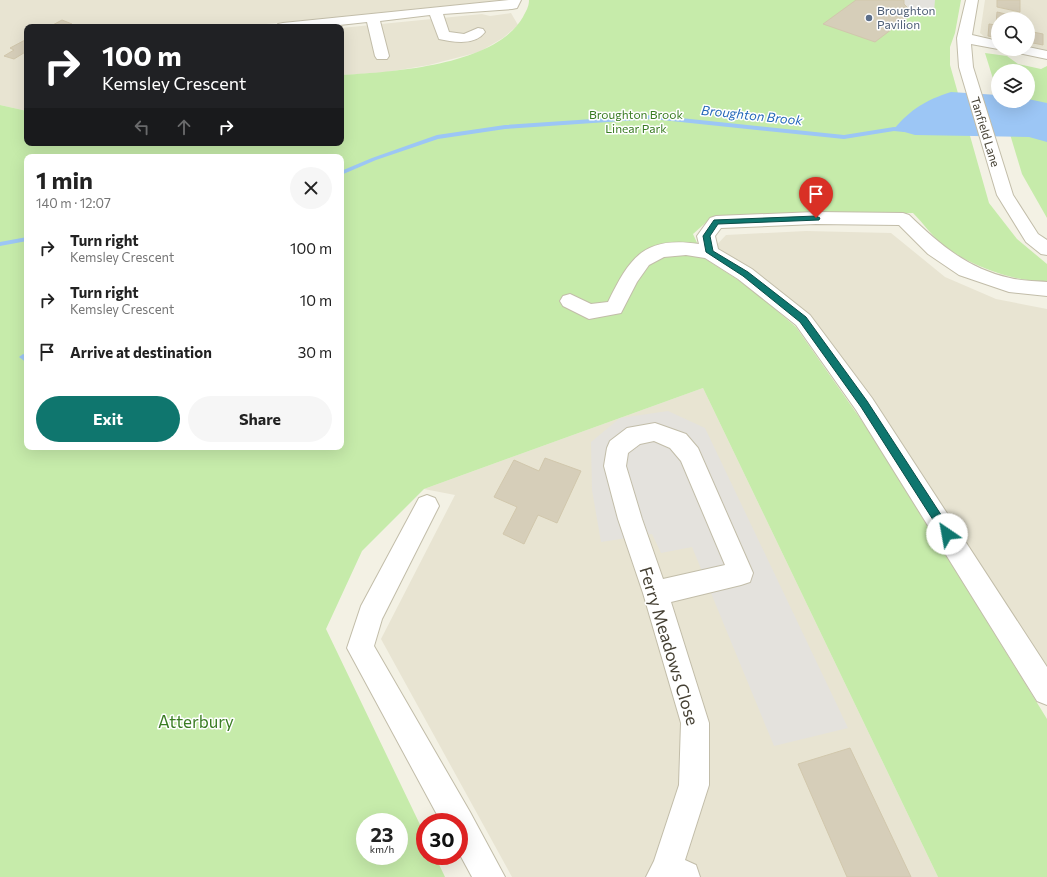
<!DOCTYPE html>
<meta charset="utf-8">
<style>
body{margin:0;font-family:Commissioner,sans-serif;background:#f6f6f6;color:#222;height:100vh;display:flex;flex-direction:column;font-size:15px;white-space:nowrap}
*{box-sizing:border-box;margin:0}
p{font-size:13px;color:#767676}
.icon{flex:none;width:22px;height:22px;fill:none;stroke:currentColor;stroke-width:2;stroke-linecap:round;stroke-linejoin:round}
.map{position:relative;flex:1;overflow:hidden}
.sheet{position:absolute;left:24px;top:154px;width:320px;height:296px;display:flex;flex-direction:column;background:#fff;border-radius:8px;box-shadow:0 4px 16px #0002}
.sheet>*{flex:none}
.guide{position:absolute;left:24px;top:24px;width:320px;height:122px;border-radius:8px;box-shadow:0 4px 16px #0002;background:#202124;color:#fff;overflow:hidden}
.fabs{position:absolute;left:991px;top:12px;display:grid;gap:8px}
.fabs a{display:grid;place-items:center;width:44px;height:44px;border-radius:50%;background:#fff;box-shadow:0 4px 16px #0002;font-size:20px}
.speed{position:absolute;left:356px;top:813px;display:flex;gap:8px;font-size:20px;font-weight:700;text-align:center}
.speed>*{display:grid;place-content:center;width:52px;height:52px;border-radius:50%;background:#fff;box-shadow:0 4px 16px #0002;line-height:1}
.speed small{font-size:10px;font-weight:400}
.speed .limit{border:6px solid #d22;background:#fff;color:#111}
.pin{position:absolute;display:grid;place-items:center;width:34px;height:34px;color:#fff;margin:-41px -17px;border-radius:50% 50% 50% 0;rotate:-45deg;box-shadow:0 0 4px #0007}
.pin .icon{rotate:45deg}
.me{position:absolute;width:44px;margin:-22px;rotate:327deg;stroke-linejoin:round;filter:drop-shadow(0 0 3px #0008)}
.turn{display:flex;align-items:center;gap:14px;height:84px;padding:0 12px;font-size:18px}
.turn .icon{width:52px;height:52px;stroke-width:2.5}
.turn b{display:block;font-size:28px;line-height:34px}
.lanes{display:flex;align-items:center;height:38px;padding:0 12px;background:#0003;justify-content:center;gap:20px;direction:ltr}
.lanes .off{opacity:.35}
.round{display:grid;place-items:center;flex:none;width:42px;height:42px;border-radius:21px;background:#f6f6f6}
.headline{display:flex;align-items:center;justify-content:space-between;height:68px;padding:0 12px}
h1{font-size:24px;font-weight:700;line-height:30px}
.button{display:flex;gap:8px;margin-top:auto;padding:8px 12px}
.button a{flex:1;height:46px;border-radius:24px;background:#0f766e;color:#fff;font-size:16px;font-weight:700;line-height:46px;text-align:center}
.button a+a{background:#f6f6f6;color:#222}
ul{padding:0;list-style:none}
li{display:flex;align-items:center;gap:12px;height:52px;padding:0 12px}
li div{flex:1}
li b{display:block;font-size:15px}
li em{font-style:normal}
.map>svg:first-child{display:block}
.residential{fill:#e8e4d2}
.green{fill:#c6ebaa;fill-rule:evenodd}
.parking{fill:#e4e2dd}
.water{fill:#9cc6f5}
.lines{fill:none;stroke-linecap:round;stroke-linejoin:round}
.stream{fill:#9cc6f5;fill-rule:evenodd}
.building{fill:#d6ceb9;stroke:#d1c7ac}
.minor-casing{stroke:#c2bda9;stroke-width:2}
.minor{fill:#fff;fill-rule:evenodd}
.route{fill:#0f766e;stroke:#0a4d48}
.service-dot{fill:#5c6f8a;stroke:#fff;stroke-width:1.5}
.labels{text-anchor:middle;stroke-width:3;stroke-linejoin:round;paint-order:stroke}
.far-service-label{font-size:12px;fill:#4e5e75;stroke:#fff;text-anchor:start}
.far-park-label{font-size:12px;fill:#3a7c23;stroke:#fff}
.far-street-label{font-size:12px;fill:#464134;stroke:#fff}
.far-water-label{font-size:13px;font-style:italic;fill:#2669b9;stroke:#fff}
.near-street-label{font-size:17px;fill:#464134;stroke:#fff}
.near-park-label{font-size:17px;fill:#3a7c23;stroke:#fff}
</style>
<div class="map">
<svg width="1047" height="877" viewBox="0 0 1047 877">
<rect width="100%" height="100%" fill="#f3f1e4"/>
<g class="residential">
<path d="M0,0H503L238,27H27V111L0,105Z"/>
<path d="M985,0H1047V51L1028,47V19H998V41L987,39L980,33Z"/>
<path d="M511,13L518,25L503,38L479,52L429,65L381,73L341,75V28L482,14L490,16Z"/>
<path d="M806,231L891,233L945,277L996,299L1047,309V691L803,320L710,252L726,235Z"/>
<path d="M703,388L938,877H512L381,639L455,495L424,489Z"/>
</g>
<g class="green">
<path d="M529,0H961L955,33L950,47V65L989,203L1017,239L1047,264V281C1016,283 969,265 944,246C933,237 923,223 913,213L711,218L693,234L704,258L749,287L796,327L876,441L1047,719V877H938L703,388L424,489L362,551L326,629L425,835V856H435L445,877H0V105L27,111V143H341V75C392,72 495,66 523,17C526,11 529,7 529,0ZM27,157H341V447H27ZM365,822H399V856H365Z"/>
<path d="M985,53L1007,56L1018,64L1041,69L1047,66V218L1022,174L1000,101H1028V71H998V95Z"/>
</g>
<g class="parking">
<path d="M904,0H935L934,12L913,13L904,4Z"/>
<path d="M668,411L705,428L848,728L774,746L692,547L661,553L652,534L601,542L592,490L591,442L620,418Z"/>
</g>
<path class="water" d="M951,92L998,95V101H1028V99L1047,103V142L1029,137L915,135L894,129C911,109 926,100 951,92Z"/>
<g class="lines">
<g class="stream">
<path d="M652,115L844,135L894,127L904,128L907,130L904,132L894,131L844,139L652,119L505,129L438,139L376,160L341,175V171L372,158L437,135L505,125Z"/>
<path d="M27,237V241L0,246V242Z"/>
<path d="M23,354L27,356V363L19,357Z"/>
</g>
</g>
<g class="building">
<path d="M856,0H904V4L913,13L875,42L823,24Z"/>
<path d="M997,0H1020V12L997,7Z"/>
<path d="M997,12L1019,17V19H998V38L988,36L989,24L996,25Z"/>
<path d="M62,20L72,24L66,27H49Z"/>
<path d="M1028,31L1043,34V45L1028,42Z"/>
<path d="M27,39V51L14,59L4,56L14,50L10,48Z"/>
<path d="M545,458L581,471L557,523L538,515L524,544L503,534L517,507L494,497L514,460L539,471Z"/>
<path d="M850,748L911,877H847L798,764Z"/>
</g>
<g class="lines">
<g class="minor-casing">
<g id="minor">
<path d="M509,0H521L517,8L512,9L443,14L449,32L464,34L478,28L483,29L485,32C475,46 453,42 439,39L430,15L380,21L389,56L387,59H377L375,56L367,22L321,27H276L278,24L283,23Z"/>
<path d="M966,0H978L972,35L998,41V49L971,44L973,67L1013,195L1038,234L1047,240V255L1041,254L1026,242L997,195L959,67L957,38Z"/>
<path d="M1028,47L1047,51V59L1014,52L1012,49H1028Z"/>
<path d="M816,212L903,213L909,215C939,244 968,269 1010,278C1022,281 1035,281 1047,282V296L1009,292L959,275L928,254L899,225L816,224L721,228L715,236L718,249L752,269L810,315L872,398L1047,667V705L1037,701L856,410L796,325L738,279L705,258L686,255L664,257L649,265L637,282L621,313L589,319L563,306L560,301L563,296L570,294L591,304L608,302C630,257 644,236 699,244L697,236L710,218L716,216Z"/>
<path d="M655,423L686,434L698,448L753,573L750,582L741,585L671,602L709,723V785L685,860L696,865L700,877H646L654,861L679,785L681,723L643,593L618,519L604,466L607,448L610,441L627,428ZM654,441L670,448L681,461L725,565L663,579L642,519L626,466L628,453L640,444Z"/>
<path d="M427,495L435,498L439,506L382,619L374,646L470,812L505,877H472L459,853V822H441L347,648L361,606L419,498Z"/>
</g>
</g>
<use href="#minor" class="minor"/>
</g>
<path class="route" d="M816,216L820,218L819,220L718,224L710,236L713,251L748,272L806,317L867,401L951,530L952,534L951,537H944L861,407L800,322L743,276L706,252L703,236L714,220Z"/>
<circle class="service-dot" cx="869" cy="18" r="4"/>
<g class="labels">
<g class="far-service-label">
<text x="877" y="15">Broughton<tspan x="877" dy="14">Pavilion</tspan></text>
</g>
<g class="far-park-label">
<text x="636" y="119">Broughton Brook<tspan x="636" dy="14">Linear Park</tspan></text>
</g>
<g class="far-street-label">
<text transform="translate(985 132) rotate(73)" y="4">Tanfield Lane</text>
</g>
<g class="far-water-label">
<text transform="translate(752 115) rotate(6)" y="5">Broughton Brook</text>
</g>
<g class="near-street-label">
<text transform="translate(669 646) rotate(73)" y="6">Ferry Meadows Close</text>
</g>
<g class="near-park-label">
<text x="196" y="728">Atterbury</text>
</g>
</g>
</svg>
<div class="fabs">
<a><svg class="icon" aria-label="search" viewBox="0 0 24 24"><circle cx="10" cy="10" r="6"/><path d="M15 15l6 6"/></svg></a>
<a><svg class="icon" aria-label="layers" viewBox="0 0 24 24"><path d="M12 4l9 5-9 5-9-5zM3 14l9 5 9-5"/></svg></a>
</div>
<div class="speed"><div>23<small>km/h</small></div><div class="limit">30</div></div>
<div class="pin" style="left:816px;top:218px;background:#d93025"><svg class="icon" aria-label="arrive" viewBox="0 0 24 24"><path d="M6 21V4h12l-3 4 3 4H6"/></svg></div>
<svg class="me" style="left:947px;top:534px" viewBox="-20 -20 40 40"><circle r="19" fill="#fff"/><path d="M0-13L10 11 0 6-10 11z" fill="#0f766e"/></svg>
<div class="guide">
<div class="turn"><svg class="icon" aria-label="right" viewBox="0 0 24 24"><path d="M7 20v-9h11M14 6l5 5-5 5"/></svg><div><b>100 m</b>Kemsley Crescent</div></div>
<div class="lanes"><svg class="icon off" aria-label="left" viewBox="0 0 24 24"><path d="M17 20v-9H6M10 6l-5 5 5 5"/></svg><svg class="icon off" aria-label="ahead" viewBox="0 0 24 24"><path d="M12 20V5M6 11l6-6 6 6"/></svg><svg class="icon" aria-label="right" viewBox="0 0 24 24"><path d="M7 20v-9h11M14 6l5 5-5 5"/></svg></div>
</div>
<section class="sheet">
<div class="headline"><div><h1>1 min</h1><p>140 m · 12:07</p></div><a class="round"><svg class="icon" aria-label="close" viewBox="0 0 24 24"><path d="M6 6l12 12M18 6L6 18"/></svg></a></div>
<ul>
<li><svg class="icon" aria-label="right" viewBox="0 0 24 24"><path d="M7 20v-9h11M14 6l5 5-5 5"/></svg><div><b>Turn right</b><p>Kemsley Crescent</p></div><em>100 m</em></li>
<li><svg class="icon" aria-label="right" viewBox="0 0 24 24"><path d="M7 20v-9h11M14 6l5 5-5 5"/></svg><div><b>Turn right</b><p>Kemsley Crescent</p></div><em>10 m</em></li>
<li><svg class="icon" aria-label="arrive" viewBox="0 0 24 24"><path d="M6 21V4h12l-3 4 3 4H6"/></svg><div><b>Arrive at destination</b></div><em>30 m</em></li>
</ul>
<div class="button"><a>Exit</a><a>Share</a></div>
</section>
</div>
